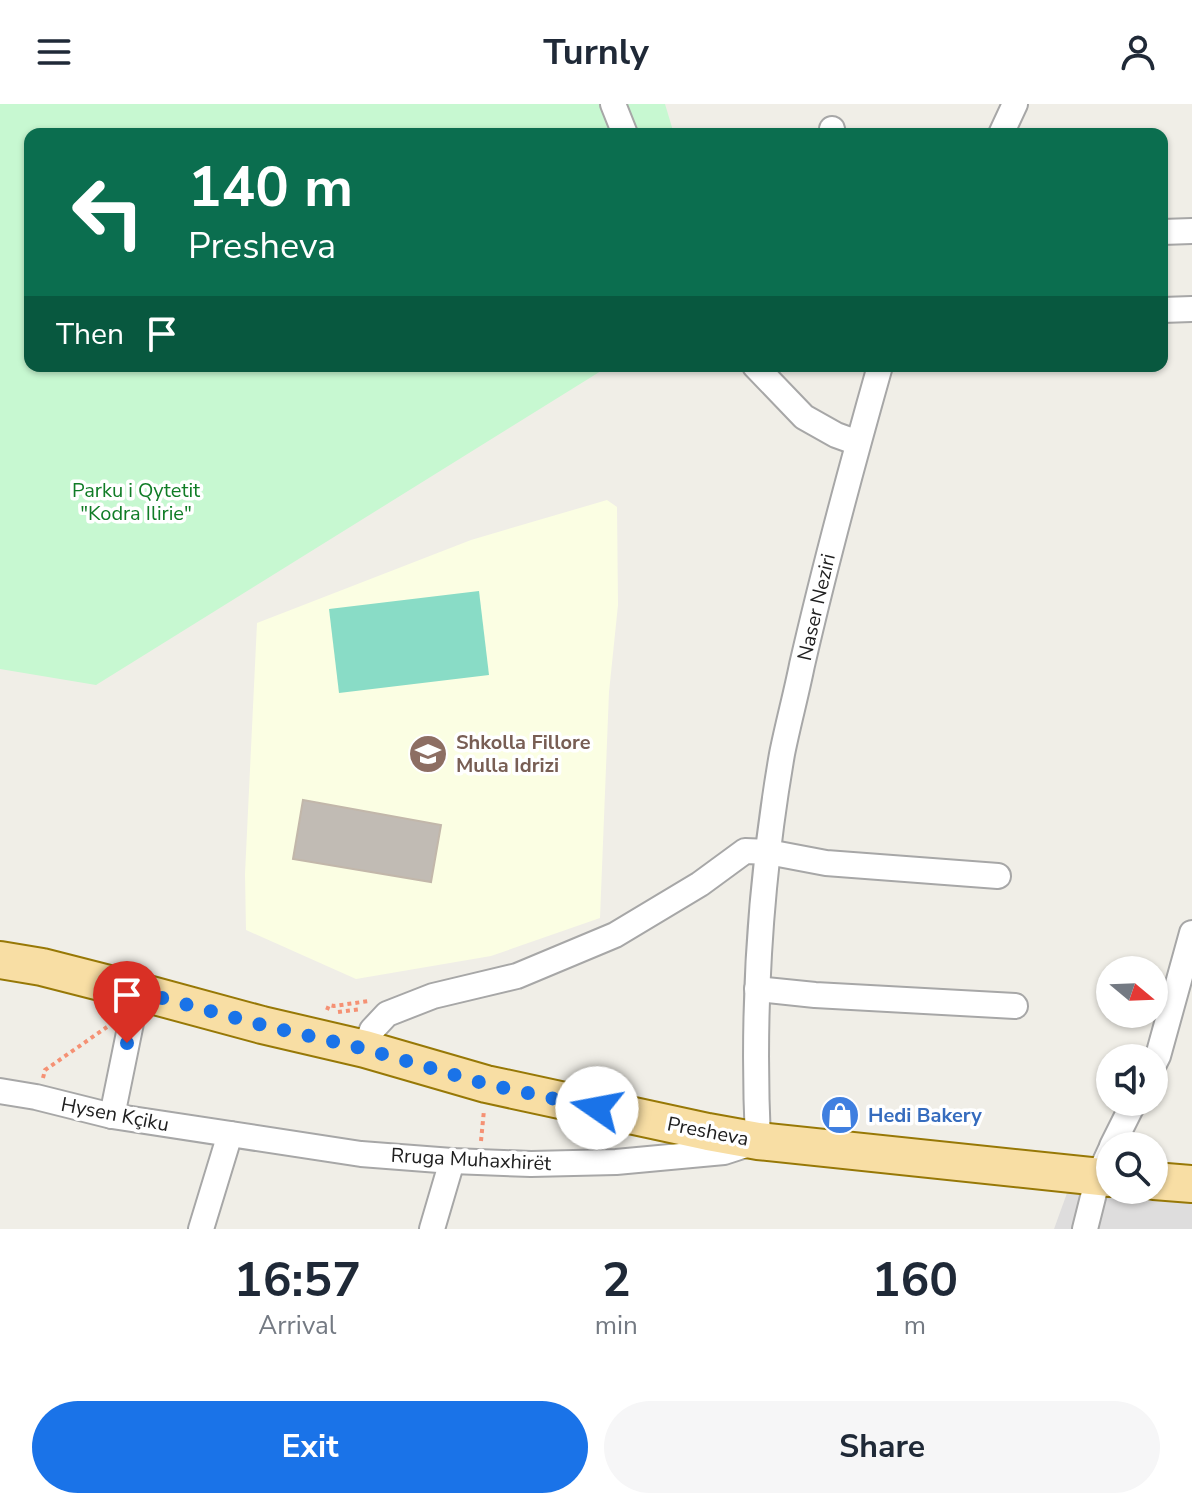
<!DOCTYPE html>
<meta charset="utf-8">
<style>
body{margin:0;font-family:"Nunito Sans",sans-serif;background:#f6f6f7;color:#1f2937;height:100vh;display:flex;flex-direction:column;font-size:30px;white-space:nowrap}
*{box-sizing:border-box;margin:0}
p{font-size:26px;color:#747a83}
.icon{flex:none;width:44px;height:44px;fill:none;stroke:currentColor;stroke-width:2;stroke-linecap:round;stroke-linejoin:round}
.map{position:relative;height:1125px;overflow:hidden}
.side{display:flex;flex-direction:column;background:#fff;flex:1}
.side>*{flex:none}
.guide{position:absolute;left:24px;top:24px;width:1144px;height:244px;border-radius:16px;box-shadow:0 2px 6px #0004;background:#0b6e4f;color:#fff;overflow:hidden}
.needle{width:52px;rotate:109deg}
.fabs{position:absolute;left:1096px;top:852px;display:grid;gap:16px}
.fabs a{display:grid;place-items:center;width:72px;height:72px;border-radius:50%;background:#fff;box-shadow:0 2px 6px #0004;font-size:40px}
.pin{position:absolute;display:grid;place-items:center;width:68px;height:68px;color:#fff;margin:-82px -34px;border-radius:50% 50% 50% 0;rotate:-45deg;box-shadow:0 0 8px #0007}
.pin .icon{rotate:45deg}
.me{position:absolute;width:88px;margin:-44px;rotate:282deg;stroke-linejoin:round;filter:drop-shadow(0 0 6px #0008)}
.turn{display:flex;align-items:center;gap:28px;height:168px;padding:0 32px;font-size:36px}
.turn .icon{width:104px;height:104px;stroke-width:2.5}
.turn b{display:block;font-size:56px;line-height:68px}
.then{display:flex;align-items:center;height:76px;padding:0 32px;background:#0003;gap:16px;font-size:30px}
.eta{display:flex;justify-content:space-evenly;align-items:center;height:136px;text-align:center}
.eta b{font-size:48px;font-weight:700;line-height:56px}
.cta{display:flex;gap:16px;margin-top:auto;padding:16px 32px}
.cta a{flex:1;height:92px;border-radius:48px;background:#1a73e8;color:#fff;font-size:32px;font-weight:700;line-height:92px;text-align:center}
.cta a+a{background:#f6f6f7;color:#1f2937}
header{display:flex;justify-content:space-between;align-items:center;height:104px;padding:0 32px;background:#fff;font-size:36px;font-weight:700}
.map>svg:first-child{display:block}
.residential{fill:#dedddd}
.education{fill:#fbfee3}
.park{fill:#c7f8d1}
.pitch{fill:#89dcc6}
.building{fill:#c1bbb4;stroke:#c2b7aa;stroke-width:2}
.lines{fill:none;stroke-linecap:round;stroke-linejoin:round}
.street-casing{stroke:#a7a7a7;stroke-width:28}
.primary-casing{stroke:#977806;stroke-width:40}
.path{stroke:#f59174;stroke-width:4;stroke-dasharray:4 4;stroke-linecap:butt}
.street{stroke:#fff;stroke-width:24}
.primary{stroke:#f8dea4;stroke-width:36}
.route{stroke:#1a73e8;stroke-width:14;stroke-dasharray:0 25.2}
.labels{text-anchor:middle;stroke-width:7;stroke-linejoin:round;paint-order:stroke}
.park-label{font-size:20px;fill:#107c26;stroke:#fff}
.street-label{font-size:20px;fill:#202020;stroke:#fff}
.education-label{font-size:20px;font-weight:bold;fill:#785e54;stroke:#fff;text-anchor:start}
.shop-label{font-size:20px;font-weight:bold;fill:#366cbe;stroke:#fff;text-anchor:start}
</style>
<header><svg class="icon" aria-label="menu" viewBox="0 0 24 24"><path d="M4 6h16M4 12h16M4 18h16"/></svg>Turnly<svg class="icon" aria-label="person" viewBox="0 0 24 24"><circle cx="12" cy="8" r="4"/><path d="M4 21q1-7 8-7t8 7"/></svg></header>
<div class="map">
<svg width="1192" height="1125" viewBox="0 0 1192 1125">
<rect width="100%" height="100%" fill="#f0eee7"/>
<path class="residential" d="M1079,1056L1110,1086H1154L1192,1075V1125H1054Z"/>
<path class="education" d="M607,396L617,403L618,501L609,588L600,814L491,852L356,875L246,826L245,770L257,519L471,436Z"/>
<path class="park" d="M0,0H665L674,30H30V262H609L96,581L0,565Z"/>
<path class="pitch" d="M479,487L489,571L339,589L329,505Z"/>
<path class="building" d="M303,696L441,721L431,778L293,755Z"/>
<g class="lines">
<g class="street-casing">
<g id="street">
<path d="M613,0L625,30"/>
<path d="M832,25L833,30"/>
<path d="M1001,30L1015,0"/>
<path d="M1162,128L1192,127"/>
<path d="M1162,206L1192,205"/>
<path d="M755,262L804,313L836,331L858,339"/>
<path d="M757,885L815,891L1015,902"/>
<path d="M365,945L372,926L387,910L433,892L517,872L615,831L700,780L745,747L768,748L826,759L998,772"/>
<path d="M1154,960L1158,952L1192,829"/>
<path d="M0,987L36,993L112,1012L361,1050L452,1057L531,1060L616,1058L724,1048L758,1037C752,908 760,777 782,650C788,620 796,591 802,561C825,461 852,361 880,262"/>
<path d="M112,1012L132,914L140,888"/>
<path d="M1112,1042L1134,998"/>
<path d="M201,1125L230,1030"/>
<path d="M432,1125L452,1057"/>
<path d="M1085,1125L1098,1073L1110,1047"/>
</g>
</g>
<g class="primary-casing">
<g id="primary">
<path d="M0,856L42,863L140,888L262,921L365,945L486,980L708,1028L758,1037L1110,1074"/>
<path d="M1154,1077L1192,1080"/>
</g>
</g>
<g class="path">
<path d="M327,906L329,901L334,902L369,897"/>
<path d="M338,908L361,905"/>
<path d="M43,974L45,966L107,923"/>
<path d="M481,1037L484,1006"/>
</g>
<use href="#street" class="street"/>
<use href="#primary" class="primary"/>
</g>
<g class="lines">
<path class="route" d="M127,939L140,888L262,921L365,945L486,980L597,1004"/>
</g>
<defs>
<g id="school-disc" transform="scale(2)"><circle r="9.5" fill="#8d6e63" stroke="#fff"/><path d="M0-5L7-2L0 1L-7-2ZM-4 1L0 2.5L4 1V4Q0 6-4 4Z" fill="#fff"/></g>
<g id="shop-disc" transform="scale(2)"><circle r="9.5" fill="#3f7fe0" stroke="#fff"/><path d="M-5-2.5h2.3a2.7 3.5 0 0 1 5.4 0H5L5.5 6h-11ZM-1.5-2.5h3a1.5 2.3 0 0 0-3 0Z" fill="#fff"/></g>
</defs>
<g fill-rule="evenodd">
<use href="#school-disc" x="428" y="650"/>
<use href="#shop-disc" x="840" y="1011"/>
</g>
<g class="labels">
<g class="park-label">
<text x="136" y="393">Parku i Qytetit<tspan x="136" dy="23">"Kodra Ilirie"</tspan></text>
</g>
<g class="street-label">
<text transform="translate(816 503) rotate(-77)" y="7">Naser Neziri</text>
<text transform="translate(115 1010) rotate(11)" y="7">Hysen Kçiku</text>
<text transform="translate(708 1027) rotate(11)" y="7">Presheva</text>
<text transform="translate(471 1055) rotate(3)" y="7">Rruga Muhaxhirët</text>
</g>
<g class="education-label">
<text x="456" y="645">Shkolla Fillore<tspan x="456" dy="23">Mulla Idrizi</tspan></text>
</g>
<g class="shop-label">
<text x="868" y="1018">Hedi Bakery</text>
</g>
</g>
</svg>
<div class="fabs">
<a><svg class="needle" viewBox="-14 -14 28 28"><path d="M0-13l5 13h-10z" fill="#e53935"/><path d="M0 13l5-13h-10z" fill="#747a83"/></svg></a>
<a><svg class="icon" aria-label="sound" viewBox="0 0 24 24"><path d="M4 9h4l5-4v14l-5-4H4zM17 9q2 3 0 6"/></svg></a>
<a><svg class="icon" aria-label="search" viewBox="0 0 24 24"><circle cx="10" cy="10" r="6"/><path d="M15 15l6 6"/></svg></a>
</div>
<div class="pin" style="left:127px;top:939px;background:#d93025"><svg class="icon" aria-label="arrive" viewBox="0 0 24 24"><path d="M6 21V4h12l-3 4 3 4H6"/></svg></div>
<svg class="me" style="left:597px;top:1004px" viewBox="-20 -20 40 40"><circle r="19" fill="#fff"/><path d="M0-13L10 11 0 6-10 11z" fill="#1a73e8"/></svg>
<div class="guide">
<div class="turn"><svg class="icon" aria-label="left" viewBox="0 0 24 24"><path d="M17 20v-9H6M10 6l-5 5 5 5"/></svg><div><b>140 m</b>Presheva</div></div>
<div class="then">Then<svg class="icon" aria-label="arrive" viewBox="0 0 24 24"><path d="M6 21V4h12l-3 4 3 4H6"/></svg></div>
</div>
</div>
<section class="side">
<div class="eta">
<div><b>16:57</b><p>Arrival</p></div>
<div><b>2</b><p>min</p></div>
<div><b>160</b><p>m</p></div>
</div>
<div class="cta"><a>Exit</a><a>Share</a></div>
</section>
